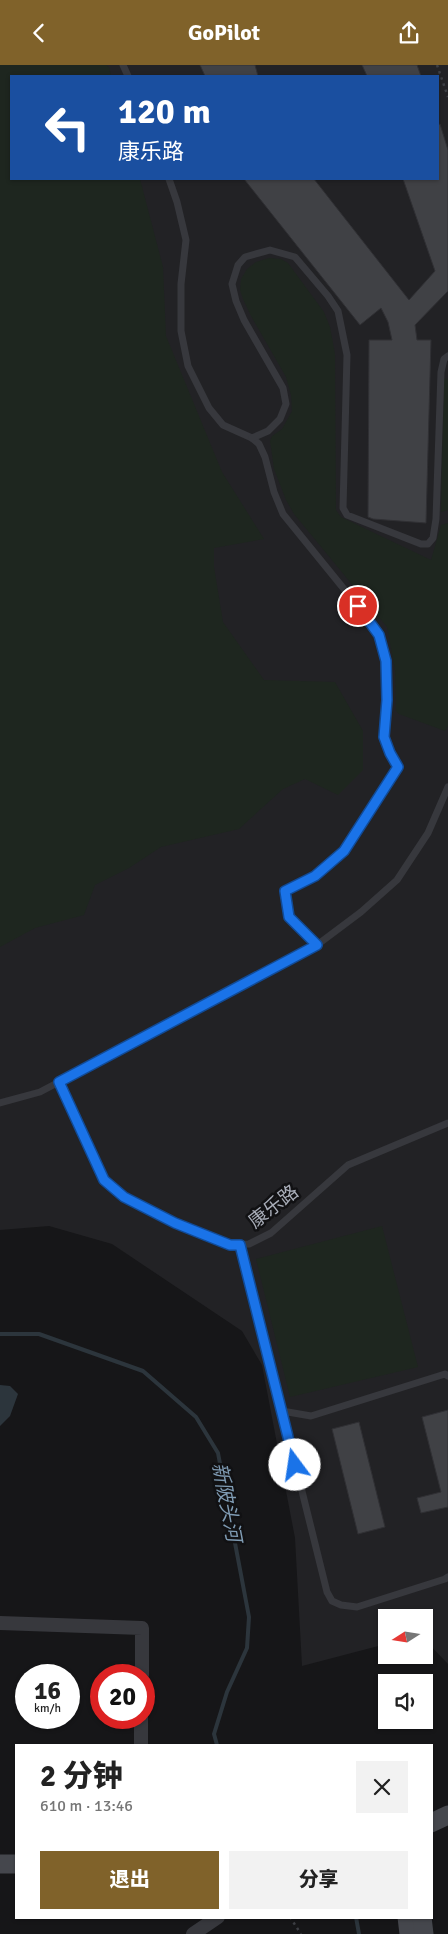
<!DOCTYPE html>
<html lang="zh">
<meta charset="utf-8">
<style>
body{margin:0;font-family:Signika,"Noto Sans SC",sans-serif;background:#f2f2f2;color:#222;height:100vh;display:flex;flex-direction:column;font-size:19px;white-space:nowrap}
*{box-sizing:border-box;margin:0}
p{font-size:16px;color:#767676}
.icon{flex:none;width:28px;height:28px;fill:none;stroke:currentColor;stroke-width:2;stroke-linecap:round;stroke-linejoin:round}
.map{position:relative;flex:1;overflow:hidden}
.sheet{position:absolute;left:15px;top:1679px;width:418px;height:175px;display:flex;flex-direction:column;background:#fff;border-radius:0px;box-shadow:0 1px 4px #0004}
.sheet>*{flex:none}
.banner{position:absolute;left:10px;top:10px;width:429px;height:105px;border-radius:0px;box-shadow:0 1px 4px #0004;background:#1a4fa0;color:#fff;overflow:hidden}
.needle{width:32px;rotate:258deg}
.tools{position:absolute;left:378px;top:1544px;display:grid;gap:10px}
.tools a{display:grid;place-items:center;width:55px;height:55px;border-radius:0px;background:#fff;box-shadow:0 1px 4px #0004;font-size:25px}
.speed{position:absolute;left:15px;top:1599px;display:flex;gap:10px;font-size:25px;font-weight:700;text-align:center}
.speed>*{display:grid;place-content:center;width:65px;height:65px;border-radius:50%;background:#fff;box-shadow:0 1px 4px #0004;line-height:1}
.speed small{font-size:12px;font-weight:400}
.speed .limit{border:8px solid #d22;background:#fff;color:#111}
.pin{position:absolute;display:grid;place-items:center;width:42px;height:42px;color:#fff;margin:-21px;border:2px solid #fff;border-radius:50%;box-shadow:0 1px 5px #0007}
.me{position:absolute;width:55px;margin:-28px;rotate:346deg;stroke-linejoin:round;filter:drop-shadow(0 0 4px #0008)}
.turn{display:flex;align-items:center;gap:18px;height:105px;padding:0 25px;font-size:22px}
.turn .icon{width:65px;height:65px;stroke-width:2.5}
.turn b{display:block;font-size:35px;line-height:42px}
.round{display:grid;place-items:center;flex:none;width:52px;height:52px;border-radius:0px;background:#f2f2f2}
.overview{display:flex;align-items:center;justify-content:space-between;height:85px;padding:0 25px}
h1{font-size:30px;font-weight:800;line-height:38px}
.action{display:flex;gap:10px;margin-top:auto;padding:10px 25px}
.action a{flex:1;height:58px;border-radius:0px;background:#80622a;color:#fff;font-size:20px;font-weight:800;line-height:58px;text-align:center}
.action a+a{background:#f2f2f2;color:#222}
header{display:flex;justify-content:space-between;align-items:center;height:65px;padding:0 25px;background:#80622a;color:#fff;font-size:22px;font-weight:800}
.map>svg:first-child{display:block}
.built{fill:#222225;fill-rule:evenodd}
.green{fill:#1e261f}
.water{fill:#2c353c}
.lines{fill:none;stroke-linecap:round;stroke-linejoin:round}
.stream{stroke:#2c353c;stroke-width:4}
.building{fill:#404145;stroke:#303034}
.path{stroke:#3d3f44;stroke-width:2.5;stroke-dasharray:2.5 4;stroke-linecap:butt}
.lane{stroke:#37383d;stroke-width:7}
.street{stroke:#37383d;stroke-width:14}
.secondary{stroke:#45474d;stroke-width:19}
.route-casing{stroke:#114b97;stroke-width:12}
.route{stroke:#1a73e8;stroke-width:9}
.labels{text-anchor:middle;stroke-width:5;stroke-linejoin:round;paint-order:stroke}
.street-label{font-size:19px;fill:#a8adb8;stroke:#111113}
.water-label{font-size:20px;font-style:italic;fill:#7f9bb3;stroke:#111113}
</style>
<header><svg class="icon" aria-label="back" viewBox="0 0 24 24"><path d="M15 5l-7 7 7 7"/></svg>GoPilot<svg class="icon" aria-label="share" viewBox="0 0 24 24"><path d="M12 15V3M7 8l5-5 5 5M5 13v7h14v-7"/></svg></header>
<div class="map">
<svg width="448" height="1869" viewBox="0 0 448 1869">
<rect width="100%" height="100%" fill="#161618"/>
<path class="built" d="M0,0H448V1599L424,1574V1552H386V1579L302,1601L295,1473L262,1300L242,1266L112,1179L49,1161L0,1165ZM11,11H438V114H11Z"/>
<g class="green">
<path d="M0,0H106L109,2L111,11H11V114H140L163,202L166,271L222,407L264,474L214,483V502L223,557L264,615L335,617L363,666V705L338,730L305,714L283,724L239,764L161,782L129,803L95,820L84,850L35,863L0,882Z"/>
<path d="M269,193L281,194L288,198L324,247L330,262L335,289L336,445L341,452L431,495L441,460L448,458V661L445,666L399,649L396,646L395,605L387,562L294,449L286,435L274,404L270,376L272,371L282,364L292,346L291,330L286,312L251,251L243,234L240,225L241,214L247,204L256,197Z"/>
<path d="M444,313L448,315V445L441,447Z"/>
<path d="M382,1161L418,1302L290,1332L256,1194Z"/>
</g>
<path class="water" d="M0,1320L10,1321L18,1329L10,1351L0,1361Z"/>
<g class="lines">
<g class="stream">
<path d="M0,1269H39L143,1306L196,1352L218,1388L249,1552L247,1583L227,1627L214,1669L217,1680"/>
<path d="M356,1852L359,1869"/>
</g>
</g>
<g class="building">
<path d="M200,0H255L258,11H205Z"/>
<path d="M362,0H417L421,11H367Z"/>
<path d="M440,59L448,85V226L415,260L417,275H431L426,458L373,454L368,452L369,275H392L388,257L381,243L360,260L244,114H314L409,235L435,206L403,114H438V60Z"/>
<path d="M448,1345V1442L421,1448L417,1433L441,1427L422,1352Z"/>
<path d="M359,1357L385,1462L358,1469L332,1364Z"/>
</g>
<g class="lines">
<g class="path">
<path d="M437,0L448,32"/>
<path d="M290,1852L301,1869"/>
</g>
<g class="lane">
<path d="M123,0L128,11"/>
<path d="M169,114L177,137L186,175L181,219V266L188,301L209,343L223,360L252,373L259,379L265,392L274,427L283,449L370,556C386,583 388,612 386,643C386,652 383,664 385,674C387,684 392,693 398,702L344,786L315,811L285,826L289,852L317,880"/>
<path d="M252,373L268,366L280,354L286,339L283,323L244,255L236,236L232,219L238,200L245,192L270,185L295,192L328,231L338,246L347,290L343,443L347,450L421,479H428L433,473L436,454L441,307L444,294L448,291"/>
<path d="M59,1017L104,1115L124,1132L175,1158L230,1180L249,1179L271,1168L348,1100L448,1058"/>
<path d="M0,1038L40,1027L317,880L361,847L397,815L428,768L448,722"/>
<path d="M241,1180L327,1527L332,1536L341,1540L357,1542L445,1514L448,1512"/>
<path d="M282,1346L311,1351L445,1309L448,1311"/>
</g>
<g class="street">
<path d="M0,1558L142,1563V1610"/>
<path d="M141,1680V1652"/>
<path d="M193,1869L218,1852"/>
</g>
<g class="secondary">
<path d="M431,1758L448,1750"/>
<path d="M0,1799H16"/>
<path d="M407,1852L409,1869"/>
<path d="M422,1852L424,1869"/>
</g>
</g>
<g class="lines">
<g class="route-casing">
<path id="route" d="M295,1400L240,1180H230L175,1158L124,1132L104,1115L59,1017L317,880L289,852L285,826L315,811L344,786L398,702L390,688L384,672L387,635L386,596L379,570L358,541"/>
</g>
<use href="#route" class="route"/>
</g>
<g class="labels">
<g class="street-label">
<text transform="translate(273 1141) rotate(-38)" y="7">康乐路</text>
</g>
<g class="water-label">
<text transform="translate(227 1437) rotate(79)" y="7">新陂头河</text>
</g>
</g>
</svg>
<div class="tools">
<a><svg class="needle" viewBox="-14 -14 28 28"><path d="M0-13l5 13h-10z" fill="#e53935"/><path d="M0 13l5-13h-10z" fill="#767676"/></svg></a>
<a><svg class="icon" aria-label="sound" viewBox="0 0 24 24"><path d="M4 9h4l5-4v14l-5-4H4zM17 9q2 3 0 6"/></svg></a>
</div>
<div class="speed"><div>16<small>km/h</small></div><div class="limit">20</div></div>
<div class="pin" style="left:358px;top:541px;background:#d93025"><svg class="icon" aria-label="arrive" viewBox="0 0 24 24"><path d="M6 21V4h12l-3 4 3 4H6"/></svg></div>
<svg class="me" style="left:295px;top:1400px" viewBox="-20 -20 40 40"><circle r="19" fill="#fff"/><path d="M0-13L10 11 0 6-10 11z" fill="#1a73e8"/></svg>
<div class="banner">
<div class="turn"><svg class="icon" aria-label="left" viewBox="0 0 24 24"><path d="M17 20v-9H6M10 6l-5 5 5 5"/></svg><div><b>120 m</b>康乐路</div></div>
</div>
<section class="sheet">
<div class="overview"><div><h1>2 分钟</h1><p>610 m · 13:46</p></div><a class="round"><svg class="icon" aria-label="close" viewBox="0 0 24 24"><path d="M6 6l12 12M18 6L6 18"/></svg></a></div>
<div class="action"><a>退出</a><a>分享</a></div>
</section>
</div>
